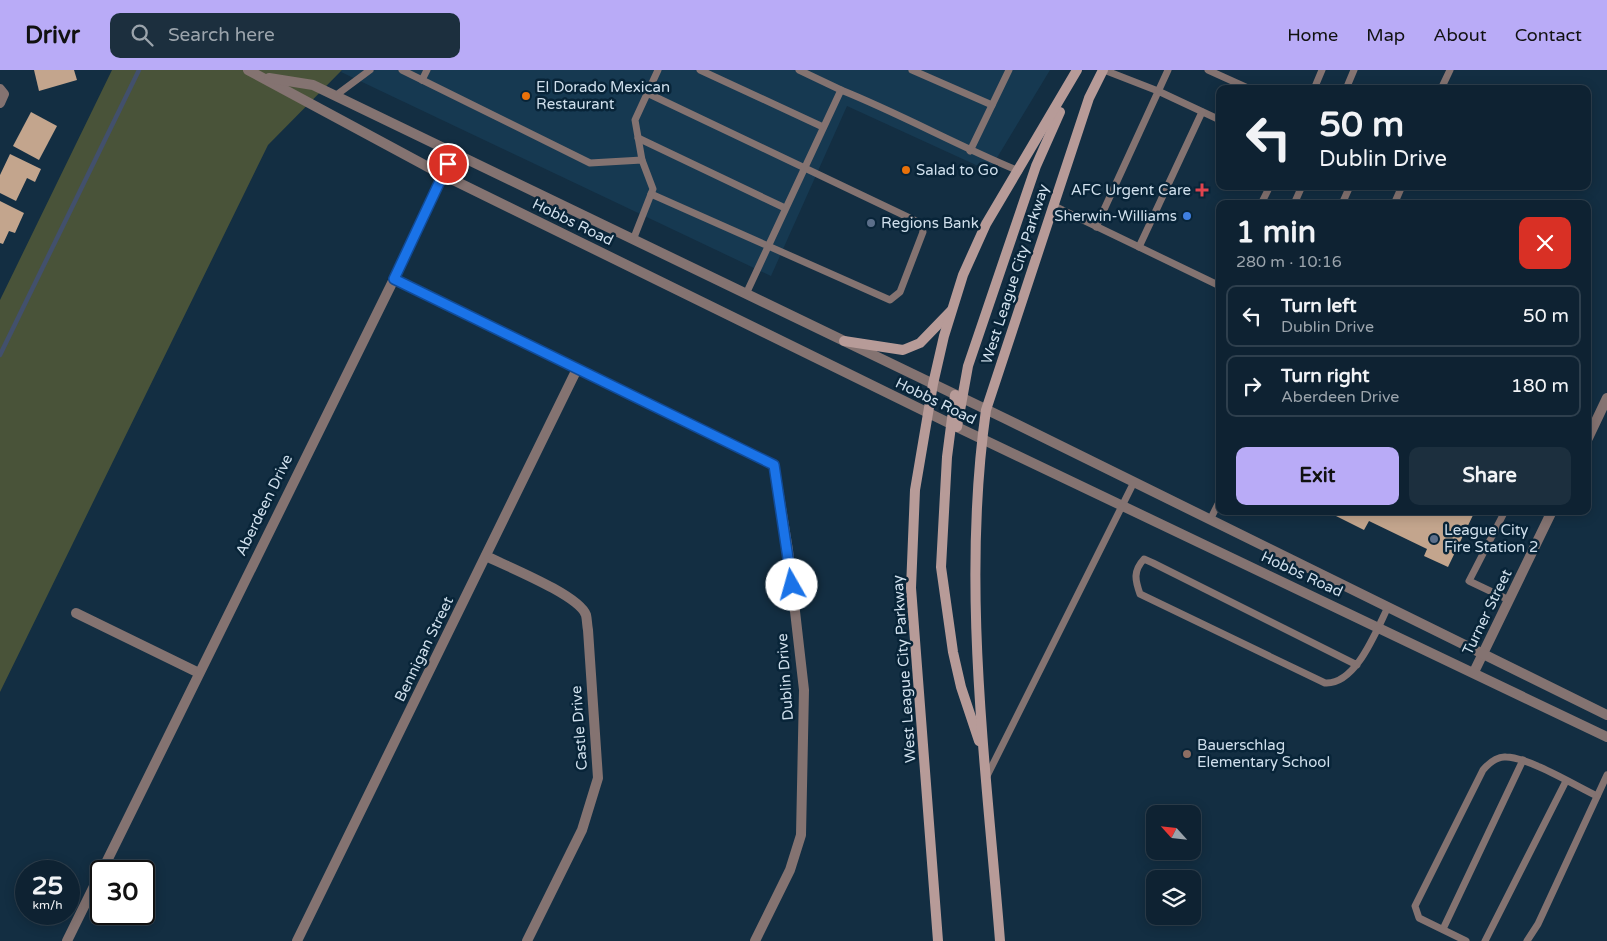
<!DOCTYPE html>
<meta charset="utf-8">
<style>
body{margin:0;font-family:"Varela Round",sans-serif;background:#1c2f3e;color:#f1f3f6;height:100vh;display:flex;flex-direction:column;font-size:19px;white-space:nowrap}
*{box-sizing:border-box;margin:0}
p{font-size:16px;color:#9ba4ac}
.icon{flex:none;width:28px;height:28px;fill:none;stroke:currentColor;stroke-width:2;stroke-linecap:round;stroke-linejoin:round}
.map{position:relative;flex:1;overflow:hidden}
.panel{position:absolute;left:1216px;top:130px;width:375px;height:315px;display:flex;flex-direction:column;background:#0e2232;border-radius:10px;box-shadow:0 2px 12px #0003,0 0 0 1px #2e3f4d}
.panel>*{flex:none}
.banner{position:absolute;left:1216px;top:15px;width:375px;height:105px;border-radius:10px;box-shadow:0 2px 12px #0003,0 0 0 1px #2e3f4d;background:#0e2232;color:#f1f3f6;overflow:hidden}
.needle{width:32px;rotate:297deg}
.tools{position:absolute;left:1146px;top:735px;display:grid;gap:10px}
.tools a{display:grid;place-items:center;width:55px;height:55px;border-radius:10px;background:#0e2232;box-shadow:0 2px 12px #0003,0 0 0 1px #2e3f4d;font-size:25px}
.speed{position:absolute;left:15px;top:790px;display:flex;gap:10px;font-size:25px;font-weight:700;text-align:center}
.speed>*{display:grid;place-content:center;width:65px;height:65px;border-radius:50%;background:#0e2232;box-shadow:0 2px 12px #0003,0 0 0 1px #2e3f4d;line-height:1}
.speed small{font-size:12px;font-weight:400}
.speed .limit{border:2px solid #111;border-radius:8px;background:#fff;color:#111}
.pin{position:absolute;display:grid;place-items:center;width:42px;height:42px;color:#fff;margin:-21px;border:2px solid #fff;border-radius:50%;box-shadow:0 1px 5px #0007}
.me{position:absolute;width:55px;margin:-28px;rotate:353deg;stroke-linejoin:round;filter:drop-shadow(0 0 4px #0008)}
.turn{display:flex;align-items:center;gap:18px;height:105px;padding:0 20px;font-size:22px}
.turn .icon{width:65px;height:65px;stroke-width:2.5}
.turn b{display:block;font-size:35px;line-height:42px}
.round{display:grid;place-items:center;flex:none;width:52px;height:52px;border-radius:10px;background:#1c2f3e}
.summary{display:flex;align-items:center;justify-content:space-between;height:85px;padding:0 20px}
h1{font-size:30px;font-weight:700;line-height:38px}
.button{display:flex;gap:10px;margin-top:auto;padding:10px 20px}
.button a{flex:1;height:58px;border-radius:10px;background:#b9abf7;color:#111;font-size:20px;font-weight:700;line-height:58px;text-align:center}
.button a+a{background:#1c2f3e;color:#f1f3f6}
ul{padding:0;list-style:none}
li{display:flex;align-items:center;gap:15px;height:62px;margin:0 10px 8px;padding:0 10px;border:2px solid #2e3f4d;border-radius:10px}
li div{flex:1}
li b{display:block;font-size:19px}
li em{font-style:normal}
header{display:flex;align-items:center;gap:30px;box-sizing:border-box;height:70px;padding:0 25px;background:#b9abf7;color:#111}
header strong{font-size:24px}
nav{display:flex;gap:28px;margin-inline-start:auto;font-size:18px}
.search{width:350px;height:45px;background:#1c2f3e;display:flex;align-items:center;gap:12px;box-sizing:border-box;padding:0 18px;border-radius:10px;color:#9ba4ac;font-size:19px}
.map>svg:first-child{display:block}
.built{fill:#163951}
.green{fill:#495339}
.lines{fill:none;stroke-linecap:round;stroke-linejoin:round}
.stream{stroke:#42506c;stroke-width:4.5}
.building{fill:#c3a58d}
.service{stroke:#847371;stroke-width:7}
.minor{stroke:#847371;stroke-width:10}
.tertiary{stroke:#847371;stroke-width:10}
.secondary{stroke:#b79b98;stroke-width:10}
.route-casing{stroke:#114b97;stroke-width:12}
.route{stroke:#1a73e8;stroke-width:9}
.food-dot{fill:#e8710a;stroke:#082438;stroke-width:2}
.health-dot{fill:#e0444e;stroke:#082438;stroke-width:2}
.shop-dot{fill:#3f7fe0;stroke:#082438;stroke-width:2}
.service-dot{fill:#5c6f8a;stroke:#082438;stroke-width:2}
.education-dot{fill:#8d6e63;stroke:#082438;stroke-width:2}
.labels{text-anchor:middle;stroke-width:5;stroke-linejoin:round;paint-order:stroke}
.poi-label{font-size:15px;fill:#cfdfec;stroke:#082438;text-anchor:start}
.street-label{font-size:15px;fill:#cfdfec;stroke:#082438}
</style>
<header>
<strong>Drivr</strong>
<div class="search"><svg class="icon" aria-label="search" viewBox="0 0 24 24"><circle cx="10" cy="10" r="6"/><path d="M15 15l6 6"/></svg>Search here</div>
<nav><a>Home</a><a>Map</a><a>About</a><a>Contact</a></nav>
</header>
<div class="map">
<svg width="1607" height="871" viewBox="0 0 1607 871">
<rect width="100%" height="100%" fill="#132e42"/>
<path class="built" d="M342,0H1050L989,101L847,36L771,206L341,2Z"/>
<path class="green" d="M112,0H342L268,75L0,622V230Z"/>
<g class="lines">
<path class="stream" d="M0,285L139,0"/>
</g>
<g class="building">
<path d="M34,0H74L77,10L39,21Z"/>
<path d="M31,42L57,56L39,90L13,76Z"/>
<path d="M10,84L41,99L35,112L27,108L16,131L0,123V105Z"/>
<path d="M0,131L24,143L15,163L9,161L3,174L0,173Z"/>
<path d="M1336,441H1475L1448,497L1424,486L1427,479L1369,451L1364,460L1334,445Z"/>
</g>
<g class="lines">
<g class="service">
<path d="M402,0L590,93L642,90L653,119L633,170"/>
<path d="M700,0L823,57"/>
<path d="M799,0L841,20"/>
<path d="M912,0L992,35"/>
<path d="M1104,0L1158,21L1220,50"/>
<path d="M1208,0L1250,19"/>
<path d="M422,10L427,0"/>
<path d="M1314,19L1322,0"/>
<path d="M1346,19L1354,0"/>
<path d="M1441,19L1450,0"/>
<path d="M647,23L916,151L922,158L923,162L900,222L890,230L651,124"/>
<path d="M335,26L370,0"/>
<path d="M638,68L785,138"/>
<path d="M970,81L1009,0"/>
<path d="M642,90L635,50L658,0"/>
<path d="M1395,132L1402,116"/>
<path d="M1261,134L1270,116"/>
<path d="M1294,134L1302,116"/>
<path d="M1342,134L1350,116"/>
<path d="M1054,136L1220,216"/>
<path d="M1096,157L1168,0"/>
<path d="M1139,177L1202,42"/>
<path d="M746,224L841,20C901,44 958,76 1019,101"/>
<path d="M1505,441L1469,511L1509,530"/>
<path d="M1210,450L1220,430"/>
<path d="M1357,595L1153,493L1144,489C1133,501 1135,510 1140,524L1325,613C1356,615 1376,561 1388,537"/>
<path d="M987,706L1134,412"/>
<path d="M1443,859L1523,690"/>
<path d="M1466,871L1419,848L1415,836L1483,700C1489,693 1497,686 1506,687C1528,687 1576,716 1597,726"/>
<path d="M1485,871L1566,711"/>
<path d="M1527,871L1538,854L1607,705"/>
</g>
<g class="minor">
<path d="M0,19L4,24L0,33"/>
<path d="M394,209L774,395L788,480L804,620L801,765L790,800L755,871"/>
<path d="M1588,368L1607,328"/>
<path d="M486,486C506,496 579,525 586,545C587,549 587,555 588,560L598,708L582,760L527,871"/>
<path d="M76,543L199,603"/>
<path d="M1474,602L1552,441"/>
<path d="M102,801L394,209L453,83"/>
<path d="M67,871L101,802"/>
<path d="M297,871L577,299"/>
</g>
<g class="tertiary">
<path d="M248,0L443,105L957,357L1607,667"/>
<path d="M269,8L313,15L1006,349L1607,645"/>
</g>
<g class="secondary">
<path d="M844,271L903,280L920,273L951,241"/>
<path d="M955,325L947,387L941,497L953,582L961,617L979,671"/>
<path d="M957,357L968,296L1036,96L1060,42"/>
<path d="M938,871L911,518L915,420L933,314L944,266L963,205L986,154L1077,0"/>
<path d="M1000,871C986,695 961,516 986,340L1089,28L1103,0"/>
</g>
</g>
<g class="lines">
<g class="route-casing">
<path id="route" d="M448,94L394,209L774,395L792,515"/>
</g>
<use href="#route" class="route"/>
</g>
<g class="food-dot">
<circle cx="526" cy="26" r="5"/>
<circle cx="906" cy="100" r="5"/>
</g>
<path class="health-dot" d="M1199.5 112.5h5v5h5v5h-5v5h-5v-5h-5v-5h5z"/>
<circle class="shop-dot" cx="1187" cy="146" r="5"/>
<g class="service-dot">
<circle cx="871" cy="153" r="5"/>
<circle cx="1434" cy="469" r="5"/>
</g>
<circle class="education-dot" cx="1187" cy="684" r="5"/>
<g class="labels">
<g class="poi-label">
<text x="536" y="22">El Dorado Mexican<tspan x="536" dy="17">Restaurant</tspan></text>
<text x="916" y="105">Salad to Go</text>
<text x="1191" y="125" text-anchor="end">AFC Urgent Care</text>
<text x="1177" y="151" text-anchor="end">Sherwin-Williams</text>
<text x="881" y="158">Regions Bank</text>
<text x="1444" y="465">League City<tspan x="1444" dy="17">Fire Station 2</tspan></text>
<text x="1197" y="680">Bauerschlag<tspan x="1197" dy="17">Elementary School</tspan></text>
</g>
<g class="street-label">
<text transform="translate(573 152) rotate(26)" y="5">Hobbs Road</text>
<text transform="translate(1015 204) rotate(-72)" y="5">West League City Parkway</text>
<text transform="translate(936 331) rotate(26)" y="5">Hobbs Road</text>
<text transform="translate(264 435) rotate(-64)" y="5">Aberdeen Drive</text>
<text transform="translate(1302 504) rotate(25)" y="5">Hobbs Road</text>
<text transform="translate(1487 542) rotate(-64)" y="5">Turner Street</text>
<text transform="translate(424 579) rotate(-64)" y="5">Bennigan Street</text>
<text transform="translate(904 599) rotate(-94)" y="5">West League City Parkway</text>
<text transform="translate(785 607) rotate(-94)" y="5">Dublin Drive</text>
<text transform="translate(579 658) rotate(-94)" y="5">Castle Drive</text>
</g>
</g>
</svg>
<div class="tools">
<a><svg class="needle" viewBox="-14 -14 28 28"><path d="M0-13l5 13h-10z" fill="#e53935"/><path d="M0 13l5-13h-10z" fill="#9ba4ac"/></svg></a>
<a><svg class="icon" aria-label="layers" viewBox="0 0 24 24"><path d="M12 4l9 5-9 5-9-5zM3 14l9 5 9-5"/></svg></a>
</div>
<div class="speed"><div>25<small>km/h</small></div><div class="limit">30</div></div>
<div class="pin" style="left:448px;top:94px;background:#d93025"><svg class="icon" aria-label="arrive" viewBox="0 0 24 24"><path d="M6 21V4h12l-3 4 3 4H6"/></svg></div>
<svg class="me" style="left:792px;top:515px" viewBox="-20 -20 40 40"><circle r="19" fill="#fff"/><path d="M0-13L10 11 0 6-10 11z" fill="#1a73e8"/></svg>
<div class="banner">
<div class="turn"><svg class="icon" aria-label="left" viewBox="0 0 24 24"><path d="M17 20v-9H6M10 6l-5 5 5 5"/></svg><div><b>50 m</b>Dublin Drive</div></div>
</div>
<section class="panel">
<div class="summary"><div><h1>1 min</h1><p>280 m · 10:16</p></div><a class="round" style="background:#d93025;color:#fff"><svg class="icon" aria-label="close" viewBox="0 0 24 24"><path d="M6 6l12 12M18 6L6 18"/></svg></a></div>
<ul>
<li><svg class="icon" aria-label="left" viewBox="0 0 24 24"><path d="M17 20v-9H6M10 6l-5 5 5 5"/></svg><div><b>Turn left</b><p>Dublin Drive</p></div><em>50 m</em></li>
<li><svg class="icon" aria-label="right" viewBox="0 0 24 24"><path d="M7 20v-9h11M14 6l5 5-5 5"/></svg><div><b>Turn right</b><p>Aberdeen Drive</p></div><em>180 m</em></li>
</ul>
<div class="button"><a>Exit</a><a>Share</a></div>
</section>
</div>
